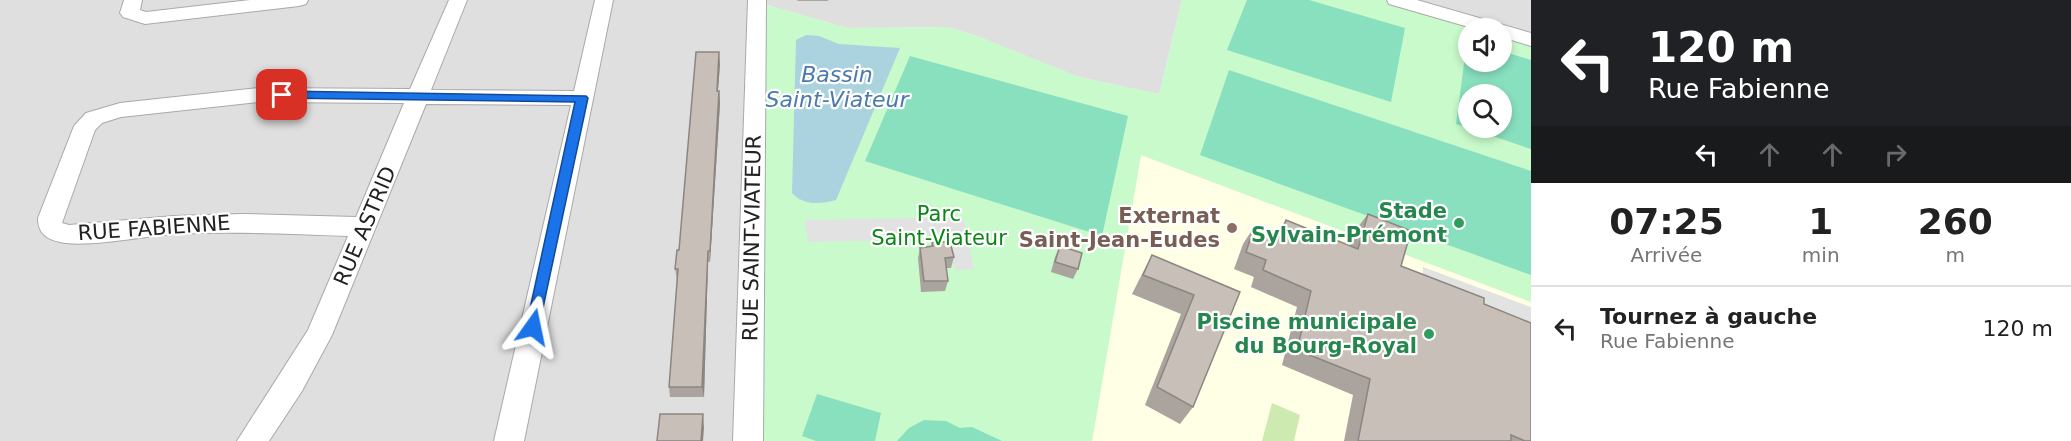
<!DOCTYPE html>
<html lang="fr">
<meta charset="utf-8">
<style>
body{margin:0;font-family:"DejaVu Sans",sans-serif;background:#f6f6f6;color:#222;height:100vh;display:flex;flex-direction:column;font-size:22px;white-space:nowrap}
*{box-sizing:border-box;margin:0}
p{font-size:20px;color:#767676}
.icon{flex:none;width:33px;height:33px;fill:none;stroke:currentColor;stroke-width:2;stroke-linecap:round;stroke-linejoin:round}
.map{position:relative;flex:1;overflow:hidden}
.details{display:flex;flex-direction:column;background:#fff;width:540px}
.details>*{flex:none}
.guide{background:#202124;color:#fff;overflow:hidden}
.fabs{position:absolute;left:1458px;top:18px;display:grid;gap:12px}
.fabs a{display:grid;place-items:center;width:54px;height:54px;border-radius:50%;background:#fff;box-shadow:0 3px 9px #0003;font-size:30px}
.pin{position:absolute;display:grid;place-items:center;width:51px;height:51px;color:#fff;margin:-26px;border-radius:12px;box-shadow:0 3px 9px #0006}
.me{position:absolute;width:66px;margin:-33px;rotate:12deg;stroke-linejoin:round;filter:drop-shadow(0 0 4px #0008)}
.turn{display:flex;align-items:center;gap:21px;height:126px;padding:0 18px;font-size:27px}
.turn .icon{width:78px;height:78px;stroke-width:2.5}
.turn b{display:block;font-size:42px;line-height:51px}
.lanes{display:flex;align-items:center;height:57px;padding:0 18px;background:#0003;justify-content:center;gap:30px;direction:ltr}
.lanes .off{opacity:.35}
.eta{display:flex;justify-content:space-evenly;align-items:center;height:102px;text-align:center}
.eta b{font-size:36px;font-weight:700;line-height:42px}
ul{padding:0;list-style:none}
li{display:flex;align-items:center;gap:18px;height:84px;padding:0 18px;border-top:2px solid #e0e0e0}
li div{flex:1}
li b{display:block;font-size:22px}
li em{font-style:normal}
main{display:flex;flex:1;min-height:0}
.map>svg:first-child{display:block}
.residential{fill:#e0dfdf}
.education{fill:#ffffe5}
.grass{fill:#cdebb0}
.park{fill:#c8facc;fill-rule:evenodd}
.pitch{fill:#88e0be;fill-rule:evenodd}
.parking{fill:#e2e2e2}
.water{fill:#aad3df}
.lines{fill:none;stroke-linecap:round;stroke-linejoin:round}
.minor-casing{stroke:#a9a9a9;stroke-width:2}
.minor{fill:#fff;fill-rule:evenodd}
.wall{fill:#aba49e}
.shaded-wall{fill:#8b8681}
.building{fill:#c7bfb8;stroke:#8b8681;stroke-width:1.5}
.route{fill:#1a73e8;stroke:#114b97;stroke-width:1.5}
.leisure-dot{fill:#2e9e5b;stroke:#fff;stroke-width:2}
.education-dot{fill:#8d6e63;stroke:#fff;stroke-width:2}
.labels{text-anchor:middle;stroke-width:4.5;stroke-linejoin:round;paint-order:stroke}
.leisure-label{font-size:21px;font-weight:bold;fill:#27864d;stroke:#fff;text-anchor:end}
.park-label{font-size:21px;fill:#0c8416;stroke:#fff}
.education-label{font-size:21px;font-weight:bold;fill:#785e54;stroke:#fff;text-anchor:end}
.street-label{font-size:21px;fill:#222;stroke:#fff}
.water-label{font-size:22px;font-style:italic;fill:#4a7aab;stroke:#fff}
</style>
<main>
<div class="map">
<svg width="1531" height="441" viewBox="0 0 1531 441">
<rect width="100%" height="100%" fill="#f2efe9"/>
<g class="residential">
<path d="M0,0H1182L1159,94L1079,77L977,36L948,27L848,28L757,2L748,441H0Z"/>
<path d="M1396,0H1531V40L1502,31V28H1492Z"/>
</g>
<path class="education" d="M1141,155L1531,302V441H1092Z"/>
<path class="grass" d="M1272,403L1300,415L1294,441H1262Z"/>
<path class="park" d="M1182,0H1396L1492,28H1468V62H1502V31L1531,40V302L1141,155L1092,441H748L757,2L848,28L948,27L977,36L1079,77L1159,94ZM1468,94H1502V128H1468Z"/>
<g class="pitch">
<path d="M1247,0H1309L1405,28L1391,102L1227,50Z"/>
<path d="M1467,41L1468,62H1502V51L1531,60V149L1456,124ZM1468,94H1502V128H1468Z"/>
<path d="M910,56L1128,116L1102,236L865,161Z"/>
<path d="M1229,70L1531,171V275L1200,155Z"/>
<path d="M817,394L881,413L875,441H816L802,436Z"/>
<path d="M924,420L946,421L960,428L972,427L1002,441H897L909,428Z"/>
</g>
<g class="parking">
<path d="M963,217L974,269L955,270L947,239L808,242L805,220Z"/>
<path d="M1423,267L1531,307V342L1423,276Z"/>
</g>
<path class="water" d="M806,35L819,36L839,44L900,48L836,200C820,204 804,206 792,193L796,40Z"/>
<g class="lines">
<g class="minor-casing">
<g id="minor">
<path d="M124,0H142L140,10L146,12L250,0H308L306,4L299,6L145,24L123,17L120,13Z"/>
<path d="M449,0H467L431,90L574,91L595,0H613L524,441H494L571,105L426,104L332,335L302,391L269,441H237L308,330L348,236C290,234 232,231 174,234C144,236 86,248 60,242C46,239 38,233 38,218L74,126L86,113L120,103L259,88L410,89ZM259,102L404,103L356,217L243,214L174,216L69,225L62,223L95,130L102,123L121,117Z"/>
<path d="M748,0H766L763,441H733Z"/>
<path d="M1387,0H1417L1531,33V46L1502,37V28H1472L1389,4Z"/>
</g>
</g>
<use href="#minor" class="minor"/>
</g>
<g class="wall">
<path d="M797,0H828V1H798Z"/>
<path d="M720,64L718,91H719L720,103L710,262H708L704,397H670L669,387L677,280L675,269Z"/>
<path d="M1368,214L1401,266L1484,304L1531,441H1344L1353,395L1282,365L1297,307L1251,287L1254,277L1234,269L1243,244L1254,227L1275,235L1286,220L1350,246L1354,232Z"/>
<path d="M932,242L954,257L951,268H946L948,281L945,291L921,292L918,258L920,248L931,246Z"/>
<path d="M1060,246L1078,269L1073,279L1051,272L1055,257Z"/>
<path d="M1152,255L1240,292L1193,407L1180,424L1145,405L1181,314L1132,294L1142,274Z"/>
</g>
<g class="shaded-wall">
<path d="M719,52L720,64L717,103V91Z"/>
<path d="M719,91L720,103L710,262V251Z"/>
<path d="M708,251V262L704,397L702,387Z"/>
<path d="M703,414L704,428L703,441H701Z"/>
</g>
<g class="building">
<path d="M696,52H719L717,91H719L710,251H708L702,387H669L678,269H675L677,250H679Z"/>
<path d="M1368,214L1411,231L1401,266L1484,298V304L1531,323V441H1525L1511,435V441H1358L1370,379L1297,350L1311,291L1263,270L1266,260L1246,252L1254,227L1280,237L1286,220L1358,249Z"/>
<path d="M932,242H950L954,257L945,258L948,281H924L920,248L933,246Z"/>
<path d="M1060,246L1082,253L1078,269L1055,262Z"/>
<path d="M1152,255L1240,292L1193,407L1157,387L1194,295L1143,275Z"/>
<path d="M660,414H703L701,441H657Z"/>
</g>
<path class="route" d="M282,91L586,96L588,98L538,331L533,333L528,331L526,327L575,102L278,98L276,95Z"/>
<g class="leisure-dot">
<circle cx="1459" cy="223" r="6"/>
<circle cx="1429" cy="334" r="6"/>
</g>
<circle class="education-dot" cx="1232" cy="228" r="6"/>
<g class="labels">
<g class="leisure-label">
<text x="1447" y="218">Stade<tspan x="1447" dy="24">Sylvain-Prémont</tspan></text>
<text x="1417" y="329">Piscine municipale<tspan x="1417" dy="24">du Bourg-Royal</tspan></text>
</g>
<g class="park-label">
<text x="939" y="221">Parc<tspan x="939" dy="24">Saint-Viateur</tspan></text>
</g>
<g class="education-label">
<text x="1220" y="223">Externat<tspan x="1220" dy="24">Saint-Jean-Eudes</tspan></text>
</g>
<g class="street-label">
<text transform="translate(365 226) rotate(-67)" y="7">RUE ASTRID</text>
<text transform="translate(154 228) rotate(-4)" y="7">RUE FABIENNE</text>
<text transform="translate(752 238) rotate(-89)" y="7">RUE SAINT-VIATEUR</text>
</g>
<g class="water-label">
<text x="837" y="82">Bassin<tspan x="837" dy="25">Saint-Viateur</tspan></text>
</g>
</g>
</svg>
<div class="fabs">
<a><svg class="icon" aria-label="sound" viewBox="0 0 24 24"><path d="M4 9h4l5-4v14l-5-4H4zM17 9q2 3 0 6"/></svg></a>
<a><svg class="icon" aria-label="search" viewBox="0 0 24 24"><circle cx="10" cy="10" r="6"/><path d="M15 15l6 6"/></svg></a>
</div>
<div class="pin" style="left:282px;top:95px;background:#d93025"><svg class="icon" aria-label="arrive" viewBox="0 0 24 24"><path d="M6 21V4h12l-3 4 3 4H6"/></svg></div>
<svg class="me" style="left:533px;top:327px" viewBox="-20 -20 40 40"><path d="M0-17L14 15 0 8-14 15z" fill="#1a73e8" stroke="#fff" stroke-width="4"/></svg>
</div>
<section class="details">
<div class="guide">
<div class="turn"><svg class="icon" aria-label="left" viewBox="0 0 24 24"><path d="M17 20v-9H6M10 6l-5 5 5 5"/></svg><div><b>120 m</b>Rue Fabienne</div></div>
<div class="lanes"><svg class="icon" aria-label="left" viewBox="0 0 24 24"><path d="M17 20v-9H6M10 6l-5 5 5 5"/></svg><svg class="icon off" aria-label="ahead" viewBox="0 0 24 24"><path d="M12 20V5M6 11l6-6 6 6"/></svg><svg class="icon off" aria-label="ahead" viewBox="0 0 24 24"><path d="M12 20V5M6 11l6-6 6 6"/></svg><svg class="icon off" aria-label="right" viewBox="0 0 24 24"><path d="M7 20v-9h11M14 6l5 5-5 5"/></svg></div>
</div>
<div class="eta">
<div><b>07:25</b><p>Arrivée</p></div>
<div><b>1</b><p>min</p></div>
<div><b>260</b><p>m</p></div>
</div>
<ul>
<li><svg class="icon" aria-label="left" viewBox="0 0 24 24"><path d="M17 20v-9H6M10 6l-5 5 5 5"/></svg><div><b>Tournez à gauche</b><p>Rue Fabienne</p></div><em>120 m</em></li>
</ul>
</section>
</main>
